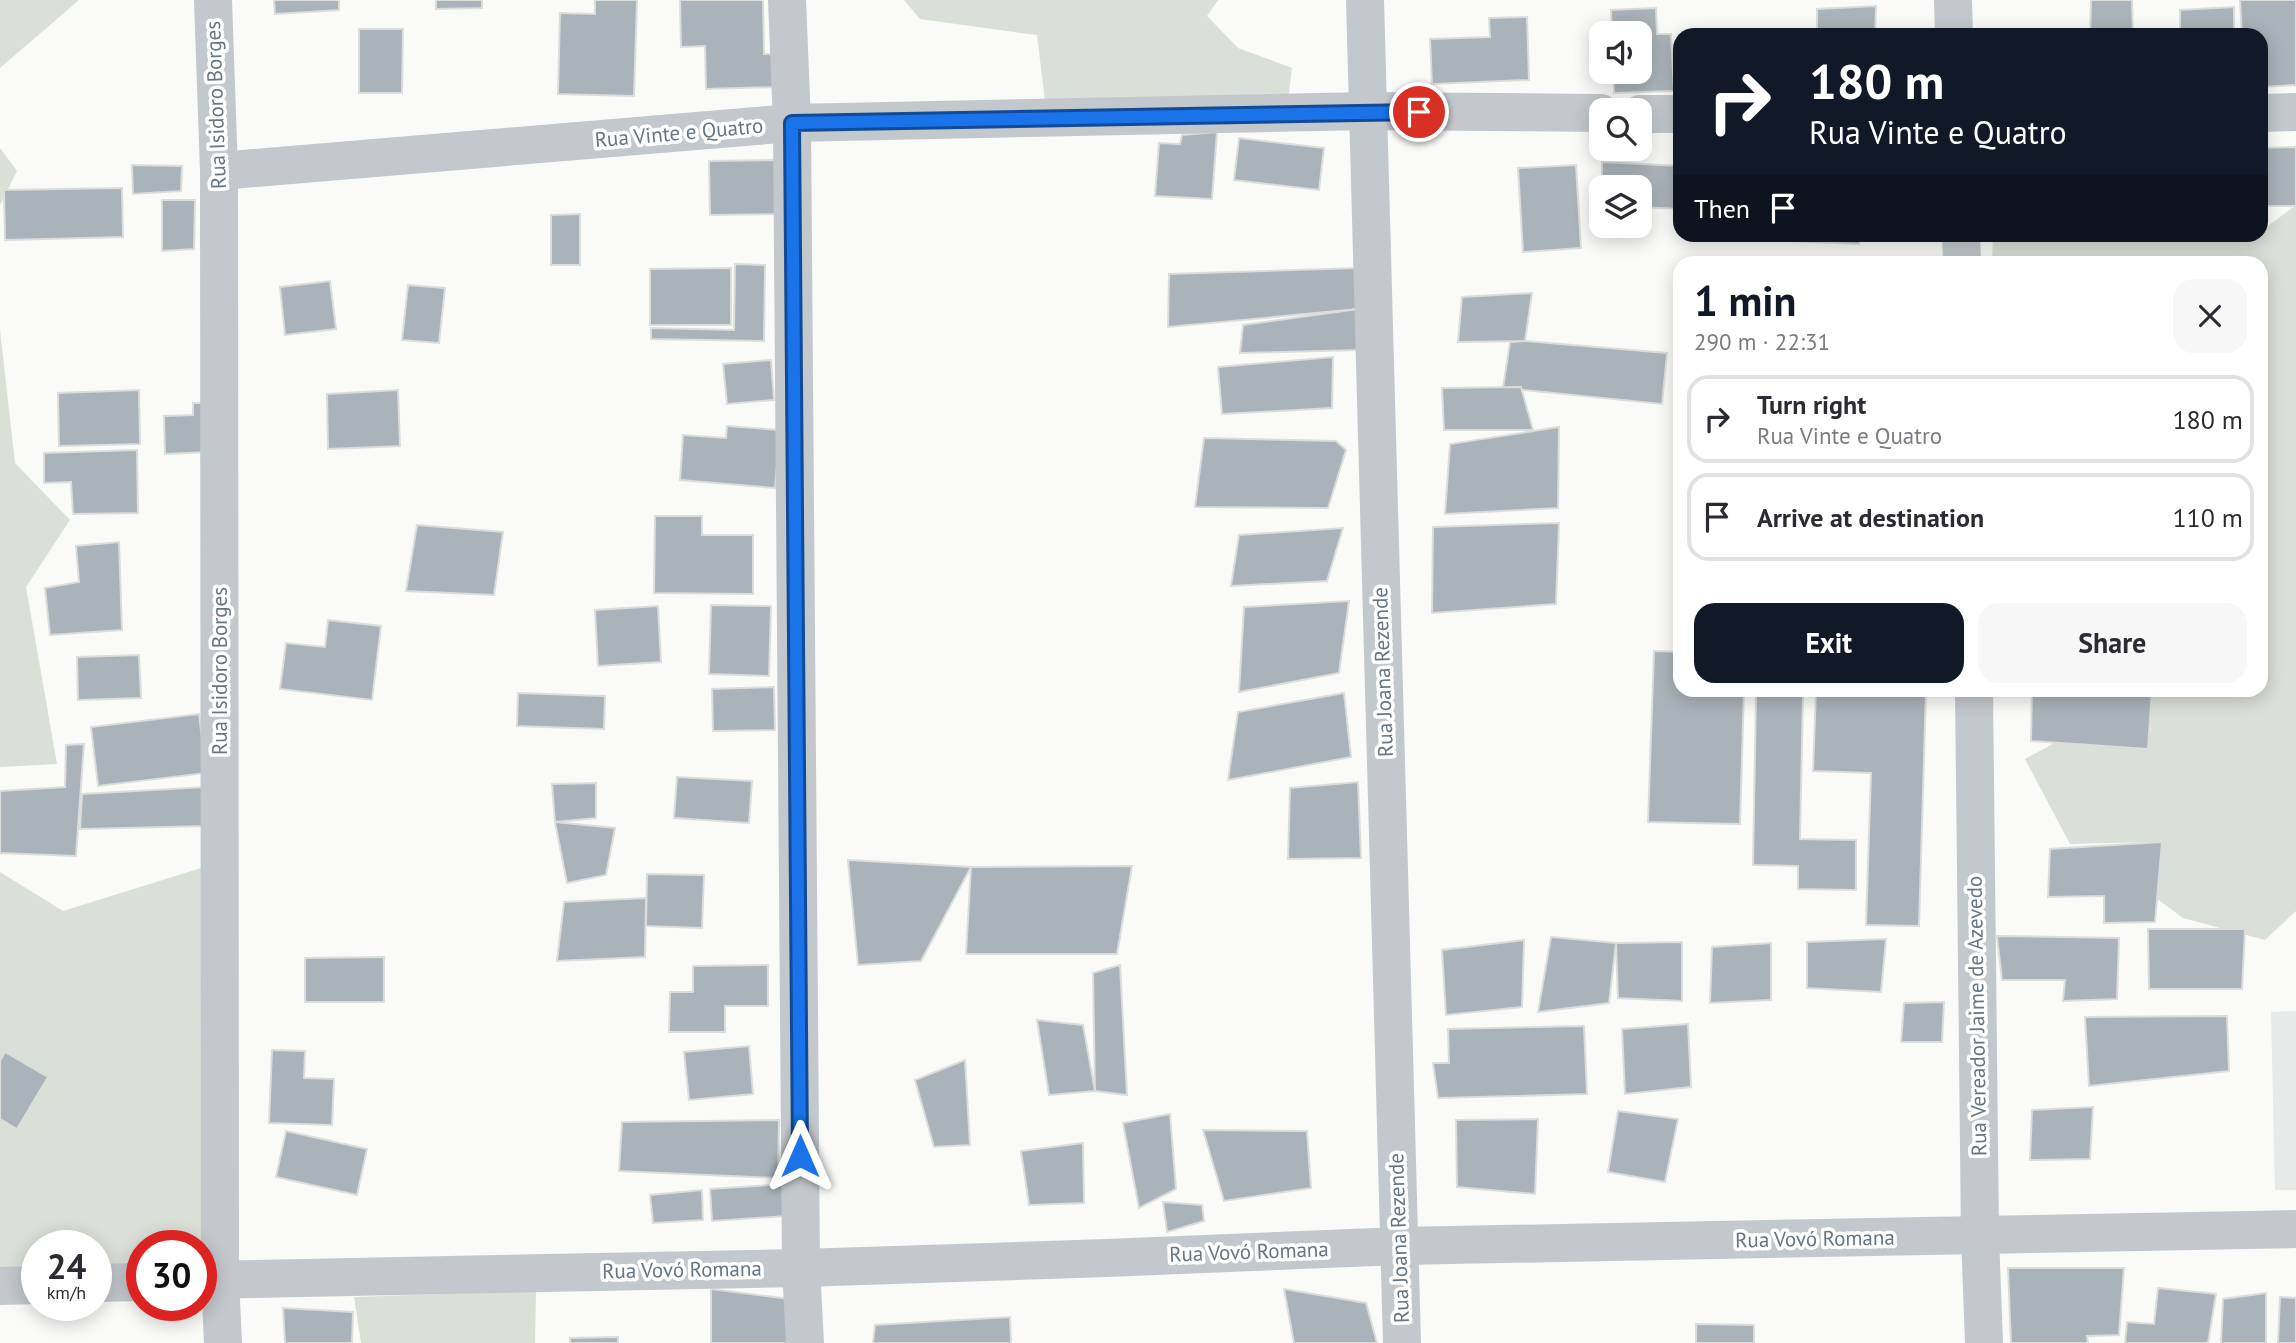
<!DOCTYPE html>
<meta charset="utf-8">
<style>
body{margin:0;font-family:"PT Sans",sans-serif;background:#f7f7f7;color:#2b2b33;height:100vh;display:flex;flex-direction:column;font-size:26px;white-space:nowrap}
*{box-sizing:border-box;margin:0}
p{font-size:23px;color:#7c7c81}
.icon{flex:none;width:38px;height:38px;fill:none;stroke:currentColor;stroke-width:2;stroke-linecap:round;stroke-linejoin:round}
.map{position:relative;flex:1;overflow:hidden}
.panel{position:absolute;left:1673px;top:256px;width:595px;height:441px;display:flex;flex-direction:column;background:#fff;border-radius:21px;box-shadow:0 4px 18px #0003}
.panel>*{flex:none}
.banner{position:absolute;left:1673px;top:28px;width:595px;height:214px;border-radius:21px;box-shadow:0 4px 18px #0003;background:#111827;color:#fff;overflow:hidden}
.controls{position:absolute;left:1589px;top:21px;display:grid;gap:14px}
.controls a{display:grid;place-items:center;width:63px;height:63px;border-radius:14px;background:#fff;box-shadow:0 4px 18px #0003;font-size:35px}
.speed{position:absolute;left:21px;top:1230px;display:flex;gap:14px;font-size:35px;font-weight:700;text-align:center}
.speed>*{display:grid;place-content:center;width:91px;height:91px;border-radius:50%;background:#fff;box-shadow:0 4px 18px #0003;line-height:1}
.speed small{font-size:18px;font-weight:400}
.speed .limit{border:10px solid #d22;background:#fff;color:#111}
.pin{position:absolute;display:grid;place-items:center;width:60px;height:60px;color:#fff;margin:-30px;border:4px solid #fff;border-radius:50%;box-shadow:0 2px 7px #0007}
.me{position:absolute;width:77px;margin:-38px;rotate:0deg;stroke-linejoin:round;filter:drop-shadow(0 0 5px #0008)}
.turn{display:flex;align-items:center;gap:24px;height:147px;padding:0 21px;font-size:32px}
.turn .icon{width:91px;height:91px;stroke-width:2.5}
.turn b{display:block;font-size:49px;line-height:60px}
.then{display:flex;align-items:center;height:66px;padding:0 21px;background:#0003;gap:14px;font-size:26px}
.round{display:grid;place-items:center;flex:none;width:74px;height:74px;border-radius:21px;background:#f7f7f7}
.head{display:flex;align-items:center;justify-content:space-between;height:119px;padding:0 21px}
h1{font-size:42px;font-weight:700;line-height:52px;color:#111827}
.cta{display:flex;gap:14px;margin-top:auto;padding:14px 21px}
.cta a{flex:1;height:80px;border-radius:21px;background:#111827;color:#fff;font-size:28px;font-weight:700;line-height:80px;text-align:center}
.cta a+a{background:#f7f7f7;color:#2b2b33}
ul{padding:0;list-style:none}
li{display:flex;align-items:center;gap:21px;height:88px;margin:0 14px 10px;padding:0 7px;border:4px solid #e1e1e2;border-radius:21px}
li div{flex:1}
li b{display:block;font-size:26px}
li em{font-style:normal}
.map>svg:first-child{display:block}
.built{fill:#e8e9e9}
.green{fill:#dadfd7}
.building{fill:#aab3b9;stroke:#dcdcda;stroke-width:2}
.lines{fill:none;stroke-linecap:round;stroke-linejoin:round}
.minor{stroke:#c3c8cc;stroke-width:38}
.route-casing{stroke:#114b97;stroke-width:18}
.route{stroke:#1a73e8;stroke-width:12}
.labels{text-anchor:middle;stroke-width:7;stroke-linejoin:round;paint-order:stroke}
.street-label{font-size:21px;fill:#657683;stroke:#fff}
</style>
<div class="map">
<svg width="2296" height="1343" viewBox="0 0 2296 1343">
<rect width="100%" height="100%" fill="#fafaf8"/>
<path class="built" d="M2296,1011V1190H2275L2271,1012Z"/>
<g class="green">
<path d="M0,0H79L0,68Z"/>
<path d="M904,0H1218L1207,16L1238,48L1292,68L1288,101H1045L1037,35L920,19Z"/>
<path d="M0,148L17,171L0,205Z"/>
<path d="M2296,205V911L2265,940L2183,918L2145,890L2150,842L2070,844L2025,759L2078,730L2151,731L2147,690H2261V262H1992L1993,235L2226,234L2234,240L2246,242L2256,235L2261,234V231Z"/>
<path d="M0,330L15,463L70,520L26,587L57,764L0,767Z"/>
<path d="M201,868V1246H142V1268L96,1270V1246H37V1272H0V872L63,911Z"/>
<path d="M536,1291L535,1343H361L354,1297Z"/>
</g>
<g class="building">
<path d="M274,0H339V10L275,14Z"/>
<path d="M436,0H482V8L436,9Z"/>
<path d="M595,0H637L634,96L558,94L560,13L595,14Z"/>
<path d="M680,0H763L764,54H775V87L706,89L705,46L681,47Z"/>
<path d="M2091,0H2132L2133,35H2090Z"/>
<path d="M2240,0H2296V85L2261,87V35H2242Z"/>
<path d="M1876,6L1875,35H1817V9Z"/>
<path d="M2234,7V35H2180V10Z"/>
<path d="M1656,8L1657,34H1671L1674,91L1614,93L1613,72H1640V33H1612L1611,10Z"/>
<path d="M1527,17L1529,80L1432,84L1430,39L1490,37L1489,18Z"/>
<path d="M359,29H403L402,93H359Z"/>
<path d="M1217,132L1212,199L1155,196L1159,143L1180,144L1182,135Z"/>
<path d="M1239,138L1324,148L1319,190L1234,180Z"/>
<path d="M2296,147V206H2261V148Z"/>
<path d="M777,160V214L710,215L709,161Z"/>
<path d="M1602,162L1680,166V209L1640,207V187H1601V205Z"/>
<path d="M132,165L182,166L181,191L133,194Z"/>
<path d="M1576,165L1581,248L1523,252L1518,168Z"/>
<path d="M122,188L123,237L5,240L4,190Z"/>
<path d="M162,200H195L194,249L162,251Z"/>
<path d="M580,214V265H551V215Z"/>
<path d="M1748,234H1860L1859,244L1747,239Z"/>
<path d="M735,264L765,265L764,341L651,339V328L734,330Z"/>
<path d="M731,268V325H650V269Z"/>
<path d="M1358,268V309L1168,327L1169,274Z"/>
<path d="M330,281L336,329L285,335L280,287Z"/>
<path d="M408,285L445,288L439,343L402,340Z"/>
<path d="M1532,293L1525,341L1458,342L1462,297Z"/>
<path d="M1358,309L1360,350L1240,353L1243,325Z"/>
<path d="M1525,341L1667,353L1662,404L1503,388L1510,342Z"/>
<path d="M1333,357L1332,408L1222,414L1218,367Z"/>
<path d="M771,360L774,400L727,404L723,364Z"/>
<path d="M1521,387L1533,430H1444L1442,388Z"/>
<path d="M139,390L140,444L59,446L58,393Z"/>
<path d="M398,390L400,446L328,449L327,394Z"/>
<path d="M193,403H206L208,452L165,454L164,416L193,415Z"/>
<path d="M727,426L780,430L775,488L680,480L683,435L726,438Z"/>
<path d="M1559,427L1558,508L1445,514L1450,444Z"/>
<path d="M1204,438L1336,441L1346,450L1328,508L1195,507Z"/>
<path d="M137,450L138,513L73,514L71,482L44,483V453Z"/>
<path d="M655,516H702V535H753V594L654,593Z"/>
<path d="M1559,523L1556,604L1432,613L1433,527Z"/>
<path d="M417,525L503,532L494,595L406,591Z"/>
<path d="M1343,528L1327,581L1231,586L1239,535Z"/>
<path d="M119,542L122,630L50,635L45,588L79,582L76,546Z"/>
<path d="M1349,601L1339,673L1239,692L1244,607Z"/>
<path d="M711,605L771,606L769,676L709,674Z"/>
<path d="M658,606L661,662L598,666L595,610Z"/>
<path d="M328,620L381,626L372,700L280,689L286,643L325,647Z"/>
<path d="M1654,651L1680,652V690H1744L1740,824L1648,822Z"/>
<path d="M139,655L141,698L78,700L77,657Z"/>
<path d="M774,687L775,730L713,731L712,689Z"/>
<path d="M1816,690H1926L1919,926L1866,925L1871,773L1813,771Z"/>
<path d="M2032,690H2152L2148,749L2031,741Z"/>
<path d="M518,693L605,696L604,729L517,726Z"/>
<path d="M1344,693L1351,757L1228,780L1238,712Z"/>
<path d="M1756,694H1803L1800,839L1856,840V890L1798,889V866L1753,865Z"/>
<path d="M199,714L206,773L98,786L91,727Z"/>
<path d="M84,744L76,856L0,853V791L65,787L66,745Z"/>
<path d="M677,777L752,781L749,823L674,818Z"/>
<path d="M1358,782L1361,858L1288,859L1290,788Z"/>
<path d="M596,783V818L555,822L552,784Z"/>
<path d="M206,787V826L80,829L82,794Z"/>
<path d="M555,822L615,828L606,875L567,883Z"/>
<path d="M2162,842L2155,922L2104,923V896L2048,897L2050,849Z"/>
<path d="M848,860L971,867L921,961L858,965Z"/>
<path d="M1132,866L1117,954H966L971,867Z"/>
<path d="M647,874L704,875L702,928L646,926Z"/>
<path d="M646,898L645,957L557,961L564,902Z"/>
<path d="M2148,929H2245L2242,989H2149Z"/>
<path d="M1997,936L2119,938L2117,999L2063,1001L2065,980H2002Z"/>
<path d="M1551,937L1616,943L1609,1003L1538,1012Z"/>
<path d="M1886,939L1881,992L1807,988V942Z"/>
<path d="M1524,940L1522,1007L1446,1015L1442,950Z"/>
<path d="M1682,942V1001L1618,998L1616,943Z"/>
<path d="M1771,943V1000L1710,1003L1712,947Z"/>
<path d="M384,957V1002H305V958Z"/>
<path d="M768,965V1006H725V1032H669L670,992H693V966Z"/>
<path d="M1120,965L1127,1095L1095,1091L1093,973Z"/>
<path d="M1944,1002L1942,1042H1901L1904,1003Z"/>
<path d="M2227,1016L2229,1071L2089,1086L2085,1017Z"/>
<path d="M1037,1020L1083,1025L1095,1091L1049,1095Z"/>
<path d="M1688,1024L1691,1087L1625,1094L1622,1029Z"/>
<path d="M1584,1026L1587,1094L1438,1098L1433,1063H1449L1448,1029Z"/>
<path d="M749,1046L753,1094L689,1100L684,1052Z"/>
<path d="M272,1050L305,1051L304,1078L334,1079L332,1125L269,1123Z"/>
<path d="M5,1052L48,1077L17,1129L0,1119V1061Z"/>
<path d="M965,1060L970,1145L934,1147L915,1080Z"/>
<path d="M2093,1107L2090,1159L2030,1160L2032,1110Z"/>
<path d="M1618,1111L1678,1119L1665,1182L1608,1172Z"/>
<path d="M1170,1114L1176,1189L1139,1208L1123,1123Z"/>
<path d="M1538,1119L1535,1194L1457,1187L1456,1120Z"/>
<path d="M779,1120L778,1178L619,1171L622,1122Z"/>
<path d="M1203,1130L1307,1131L1311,1188L1224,1201Z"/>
<path d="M286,1131L367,1149L357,1195L276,1177Z"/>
<path d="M1083,1143L1084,1203L1029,1205L1021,1151Z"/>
<path d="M785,1184L787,1216L712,1221L710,1189Z"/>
<path d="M702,1190L703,1220L653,1223L650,1195Z"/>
<path d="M1163,1202L1202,1205L1204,1221L1167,1232Z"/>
<path d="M2008,1268H2124L2119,1335L2087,1336L2088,1343H2011Z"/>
<path d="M2158,1288L2216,1294L2208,1343H2125L2127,1322L2154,1324Z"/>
<path d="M711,1289L790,1299L789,1343H711Z"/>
<path d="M1284,1289L1366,1303L1377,1343H1294Z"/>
<path d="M2266,1293V1343H2221L2223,1299Z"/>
<path d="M2280,1297L2296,1298V1343H2278Z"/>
<path d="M283,1308L353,1312L352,1343H285Z"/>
<path d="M1010,1317L1011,1343H873L875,1325Z"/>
<path d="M1696,1324L1754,1325V1343H1696Z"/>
<path d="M618,1337V1343H570V1338Z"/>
</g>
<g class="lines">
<g class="minor">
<path d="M213,0L219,171L220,1279L223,1343"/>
<path d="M787,0L792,123L801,1268L805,1343"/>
<path d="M1365,0L1402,1343"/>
<path d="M1953,0L1954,35"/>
<path d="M2261,113L2296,112"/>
<path d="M1640,114H1680"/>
<path d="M219,171L792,123L1367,111L1601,113"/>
<path d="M1961,234L1962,262"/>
<path d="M1974,690L1980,1236L1984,1343"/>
<path d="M201,1280L801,1268L1107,1258L1400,1246L2296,1229"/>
<path d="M96,1283L142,1282"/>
<path d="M0,1286L37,1285"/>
</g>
</g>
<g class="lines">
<g class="route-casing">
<path id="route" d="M800,1156L792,123L1419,112"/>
</g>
<use href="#route" class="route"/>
</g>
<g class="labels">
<g class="street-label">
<text transform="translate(216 105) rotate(-92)" y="7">Rua Isidoro Borges</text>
<text transform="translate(679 133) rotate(-5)" y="7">Rua Vinte e Quatro</text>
<text transform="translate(220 671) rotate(-90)" y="7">Rua Isidoro Borges</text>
<text transform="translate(1383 672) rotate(-92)" y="7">Rua Joana Rezende</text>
<text transform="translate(1977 1016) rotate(-91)" y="7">Rua Vereador Jaime de Azevedo</text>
<text transform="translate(1399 1238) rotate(-92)" y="7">Rua Joana Rezende</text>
<text transform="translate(1815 1239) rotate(-1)" y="7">Rua Vovó Romana</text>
<text transform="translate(1249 1252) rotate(-2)" y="7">Rua Vovó Romana</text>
<text transform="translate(682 1270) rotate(-1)" y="7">Rua Vovó Romana</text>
</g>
</g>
</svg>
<div class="controls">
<a><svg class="icon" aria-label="sound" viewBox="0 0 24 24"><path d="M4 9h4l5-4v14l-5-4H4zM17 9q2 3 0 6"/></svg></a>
<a><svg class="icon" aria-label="search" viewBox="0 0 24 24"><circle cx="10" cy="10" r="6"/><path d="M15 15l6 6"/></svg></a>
<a><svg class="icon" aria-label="layers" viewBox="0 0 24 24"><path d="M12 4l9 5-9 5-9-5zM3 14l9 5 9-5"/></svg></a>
</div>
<div class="speed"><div>24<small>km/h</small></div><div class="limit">30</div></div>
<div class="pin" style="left:1419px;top:112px;background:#d93025"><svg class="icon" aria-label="arrive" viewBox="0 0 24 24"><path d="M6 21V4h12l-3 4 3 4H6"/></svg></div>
<svg class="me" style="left:800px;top:1156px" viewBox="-20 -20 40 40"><path d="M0-17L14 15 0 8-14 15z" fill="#1a73e8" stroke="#fff" stroke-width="4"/></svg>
<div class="banner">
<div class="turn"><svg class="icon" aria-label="right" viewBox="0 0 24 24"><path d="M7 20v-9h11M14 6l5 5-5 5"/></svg><div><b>180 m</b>Rua Vinte e Quatro</div></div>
<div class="then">Then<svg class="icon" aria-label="arrive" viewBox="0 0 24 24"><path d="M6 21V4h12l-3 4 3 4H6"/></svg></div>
</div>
<section class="panel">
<div class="head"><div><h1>1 min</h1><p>290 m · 22:31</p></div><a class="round"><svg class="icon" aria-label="close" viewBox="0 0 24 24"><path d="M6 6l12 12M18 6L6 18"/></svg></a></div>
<ul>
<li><svg class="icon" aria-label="right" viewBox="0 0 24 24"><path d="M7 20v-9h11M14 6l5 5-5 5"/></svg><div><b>Turn right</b><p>Rua Vinte e Quatro</p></div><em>180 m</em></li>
<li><svg class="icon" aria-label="arrive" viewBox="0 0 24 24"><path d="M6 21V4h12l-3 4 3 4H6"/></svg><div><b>Arrive at destination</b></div><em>110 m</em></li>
</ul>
<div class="cta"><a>Exit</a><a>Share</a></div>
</section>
</div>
